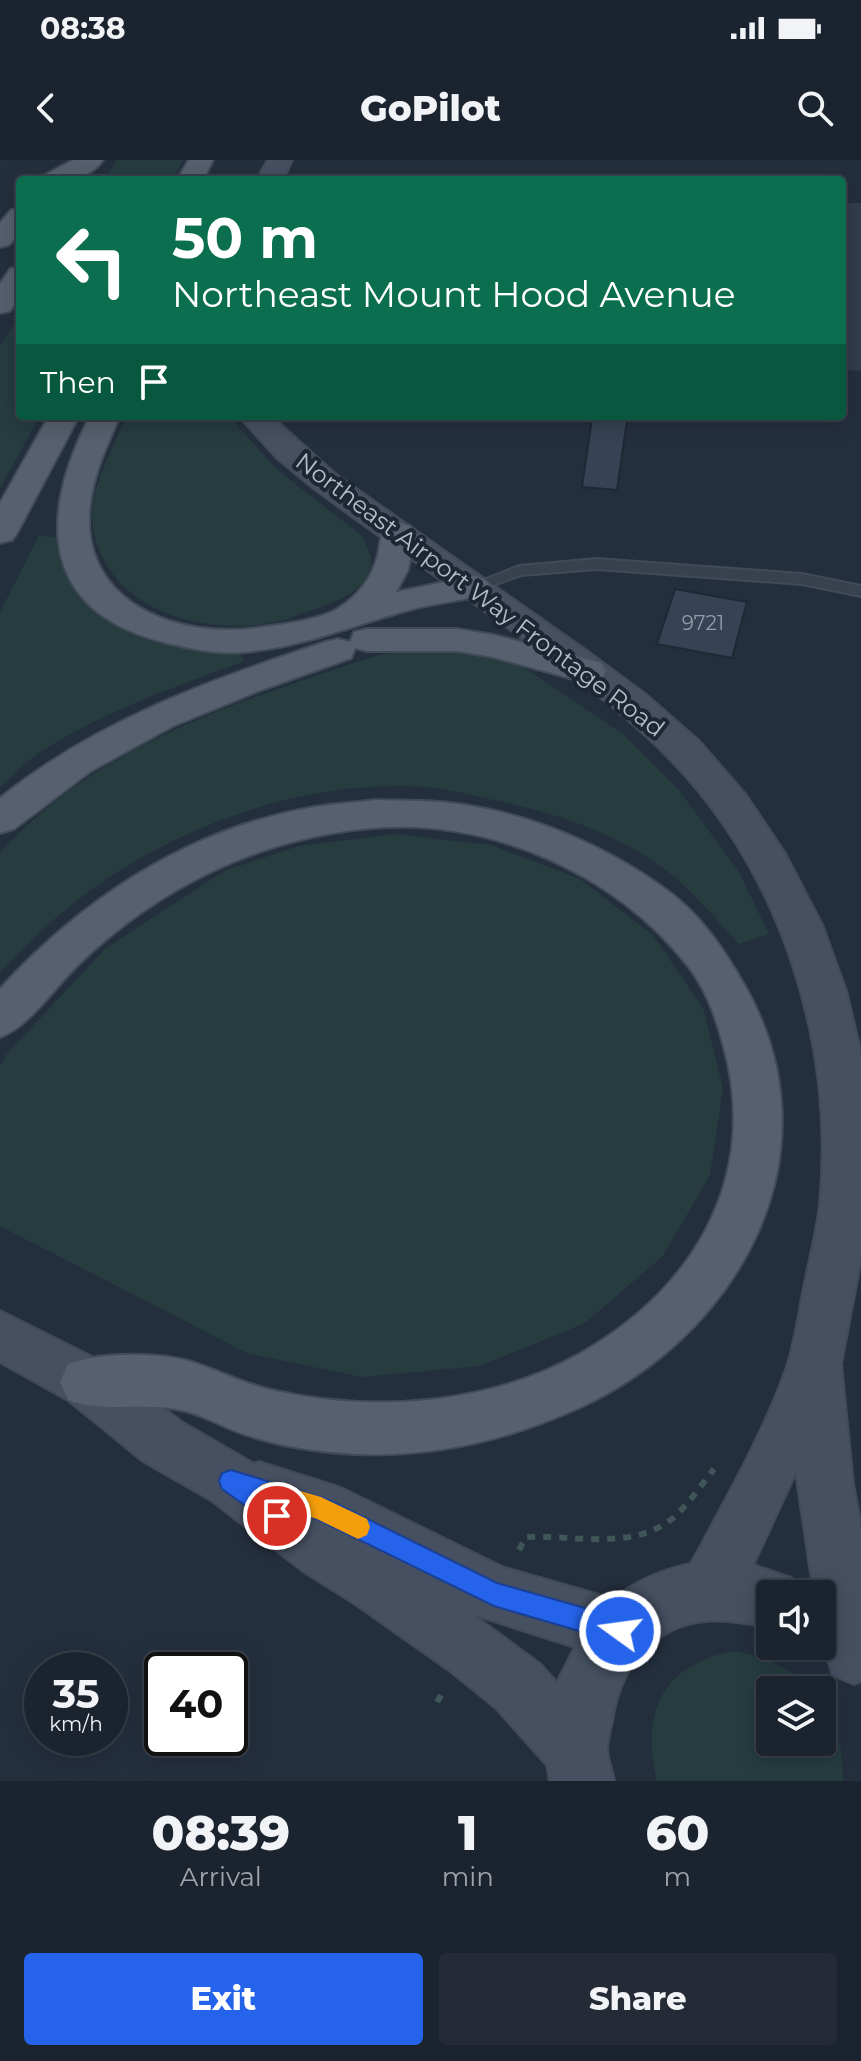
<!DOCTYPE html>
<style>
body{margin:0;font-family:Montserrat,sans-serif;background:#242b36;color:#f1f3f6;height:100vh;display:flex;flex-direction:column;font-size:30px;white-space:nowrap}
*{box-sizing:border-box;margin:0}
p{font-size:26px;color:#a0a4aa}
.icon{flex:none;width:44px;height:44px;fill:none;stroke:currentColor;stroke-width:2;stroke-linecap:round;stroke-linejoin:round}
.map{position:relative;height:1621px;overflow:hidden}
.panel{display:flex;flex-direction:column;background:#1b232e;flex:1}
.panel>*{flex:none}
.banner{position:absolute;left:16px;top:16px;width:830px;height:244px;border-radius:8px;box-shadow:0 4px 20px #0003,0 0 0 2px #39404a;background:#0b6e4f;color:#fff;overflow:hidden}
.buttons{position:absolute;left:756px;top:1420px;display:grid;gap:16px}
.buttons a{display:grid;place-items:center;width:80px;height:80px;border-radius:8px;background:#1b232e;box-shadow:0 4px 20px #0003,0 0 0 2px #39404a;font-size:40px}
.speed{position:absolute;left:24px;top:1492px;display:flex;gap:16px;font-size:40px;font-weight:700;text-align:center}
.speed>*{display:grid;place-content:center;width:104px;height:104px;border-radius:50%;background:#1b232e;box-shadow:0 4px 20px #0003,0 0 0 2px #39404a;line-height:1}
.speed small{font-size:20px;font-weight:400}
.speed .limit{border:4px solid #111;border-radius:12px;background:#fff;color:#111}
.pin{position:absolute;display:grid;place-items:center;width:68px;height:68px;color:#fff;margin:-34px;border:4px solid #fff;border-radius:50%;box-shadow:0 2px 8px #0007}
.me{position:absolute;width:88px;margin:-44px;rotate:284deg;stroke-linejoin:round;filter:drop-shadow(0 0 6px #0008)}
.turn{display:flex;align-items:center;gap:28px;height:168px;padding:0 24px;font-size:36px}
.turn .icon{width:104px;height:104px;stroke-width:2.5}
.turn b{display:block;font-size:56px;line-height:68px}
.then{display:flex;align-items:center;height:76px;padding:0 24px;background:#0003;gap:16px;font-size:30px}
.eta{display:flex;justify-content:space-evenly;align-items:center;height:136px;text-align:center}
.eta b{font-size:48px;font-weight:800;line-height:56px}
.primary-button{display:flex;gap:16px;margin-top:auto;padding:16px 24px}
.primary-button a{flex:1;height:92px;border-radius:8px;background:#2563eb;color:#fff;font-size:32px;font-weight:800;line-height:92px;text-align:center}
.primary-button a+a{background:#242b36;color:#f1f3f6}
.status{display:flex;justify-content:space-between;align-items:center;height:56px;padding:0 40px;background:#1b232e;direction:ltr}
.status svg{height:22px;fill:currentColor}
header{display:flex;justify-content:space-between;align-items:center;height:104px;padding:0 24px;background:#1b232e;font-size:36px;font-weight:800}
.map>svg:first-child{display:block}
.airport{fill:#323c4b}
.green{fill:#263c3f}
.building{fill:#364354;stroke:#1f2835;stroke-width:2}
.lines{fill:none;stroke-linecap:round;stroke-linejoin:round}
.lane-casing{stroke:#414a57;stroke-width:4}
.secondary-casing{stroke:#414a57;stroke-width:4}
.primary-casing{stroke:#414a57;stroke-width:4}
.path{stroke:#3f5557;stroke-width:6;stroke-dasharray:8 8;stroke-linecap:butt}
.lane{fill:#38414e;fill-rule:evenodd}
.secondary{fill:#465061;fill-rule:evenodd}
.primary{fill:#56606e;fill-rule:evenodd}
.route{fill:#2563eb;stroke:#184099;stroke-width:2}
.slow{fill:#f59e0b}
.labels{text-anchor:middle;stroke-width:8;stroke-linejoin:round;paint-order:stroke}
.number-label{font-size:20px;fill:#929caa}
.street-label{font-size:24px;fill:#b4bcc9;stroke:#1d2633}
</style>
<div class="status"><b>08:38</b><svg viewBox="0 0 49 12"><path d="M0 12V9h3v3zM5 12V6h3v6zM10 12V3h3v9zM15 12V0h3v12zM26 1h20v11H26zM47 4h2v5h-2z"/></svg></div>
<header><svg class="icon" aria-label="back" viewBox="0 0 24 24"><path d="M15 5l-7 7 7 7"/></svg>GoPilot<svg class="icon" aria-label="search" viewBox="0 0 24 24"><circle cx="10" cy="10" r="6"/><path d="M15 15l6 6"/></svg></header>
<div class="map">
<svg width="861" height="1621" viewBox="0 0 861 1621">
<rect width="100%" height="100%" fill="#242f3e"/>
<path class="airport" d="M842,43H861V211L842,210Z"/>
<g class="green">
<path d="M117,0H183L172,20H104Z"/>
<path d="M20,154V256H40L0,328V186Z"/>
<path d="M127,256H229L275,308L361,375C367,385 374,398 370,410C363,433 333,443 312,450C299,454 285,461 271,463C197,476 100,446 92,360C89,331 115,283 127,256Z"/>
<path d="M39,376L57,377C80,471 156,485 239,492L245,501C176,526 105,551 42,591C27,600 14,615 0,627V452Z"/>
<path d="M434,489L480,494L523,507L623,574L678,629L738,710L769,774L739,784C712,755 685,722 652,700C603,668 545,650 489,639C471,635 453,630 435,628C307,615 163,669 65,750C42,769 21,792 0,813V693C77,606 190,558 298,522C327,513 356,501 385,494C401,490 418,491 434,489Z"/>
<path d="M395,674L491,685L580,719L653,775L703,848L723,929L710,1015L663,1096L585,1163L480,1206L362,1217L249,1194L0,1066V906L6,895L106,788L226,710L299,686Z"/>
<path d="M734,1491C767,1497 788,1507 813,1530H770V1582H822V1543C839,1568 843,1591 843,1621H657C641,1552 661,1505 734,1491Z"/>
</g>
<g class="building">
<path d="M592,258L627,260L617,330L582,327Z"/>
<path d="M675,429L747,442L732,498L657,484Z"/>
</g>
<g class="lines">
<g class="lane-casing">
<path id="lane" d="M597,399L802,414L861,426V436L802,424L597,409L521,415L474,432L466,427L519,406Z"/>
</g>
<g class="secondary-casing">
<g id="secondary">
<path d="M268,0H292L283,20H257Z"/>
<path d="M239,256H271L335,314L588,492L645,534L699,581L745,634L784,692L822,765L846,831L861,894V1098L841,1204L853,1324L861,1367V1521L854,1524L833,1515L822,1482V1434H814L796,1312L753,1405L791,1418L797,1434H770V1469C756,1463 742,1463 728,1461C663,1455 621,1499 612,1561C610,1570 607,1581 607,1591C608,1601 612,1611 614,1621H550L547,1605L496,1548L449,1510L354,1443L303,1411L211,1340L143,1301L68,1240L0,1202V1151L106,1204L183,1263L254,1304L259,1302L341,1328L502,1407L613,1439C634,1422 664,1409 691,1404C725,1340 763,1275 787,1207C796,1180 799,1151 805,1123C810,1097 817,1071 820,1045C835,885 783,716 671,600C633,560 587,527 544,494C467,437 389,384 312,327L276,297ZM472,1454L575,1487L557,1523L540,1504Z"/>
</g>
</g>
<g class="primary-casing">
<g id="primary">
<path d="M73,0H103C89,20 64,20 41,20L45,15Z"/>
<path d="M189,0H213L203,20H177Z"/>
<path d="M20,48V72L9,85L0,87V63L11,50Z"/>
<path d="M20,107V136L10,151L0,153V124L10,109Z"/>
<path d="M49,256H79L17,373L12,380L0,383V343Z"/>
<path d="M90,256H120C105,289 89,324 89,361C90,448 183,478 256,468C279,465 321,460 339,448C359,435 372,418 378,395C380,384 380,375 386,366L398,363L410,366L415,373L408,410L396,432L474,416L486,420L491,427L486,434C461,441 435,443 409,450C354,465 302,487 245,492C218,495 193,489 167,483C38,452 39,356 90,256Z"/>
<path d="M367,469H457L494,475L601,503L606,511L601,519L588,523L493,497L457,491H367L355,488L351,498L261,530L173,566L91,611L14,669L0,673V638C96,561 210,520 325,482L338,479L350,482L354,472Z"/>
<path d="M376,640C401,641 426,640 450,643C528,652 605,685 668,731C702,756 726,792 746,828C842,1000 733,1185 565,1254C499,1282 428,1297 356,1294C319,1292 282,1287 247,1275C226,1269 206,1256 185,1251C146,1241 106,1254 68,1240L60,1222L68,1204C99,1192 159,1192 192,1202C220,1211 246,1225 276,1231C375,1253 492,1244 581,1193C688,1132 754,1029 728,904C720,870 710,834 688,806C615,713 490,658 372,668C259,678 159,727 78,805C55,827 29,867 0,877V829C80,741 185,671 304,649C328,644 352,643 376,640Z"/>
</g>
</g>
<g class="path">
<path d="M519,1390L526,1377C574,1375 633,1391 673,1358C689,1344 701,1325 714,1309"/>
<path d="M437,1542L443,1532"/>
</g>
<use href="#lane" class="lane"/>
<use href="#secondary" class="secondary"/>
<use href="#primary" class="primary"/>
</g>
<path class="route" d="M231,1310L329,1340L497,1423L620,1458L629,1462L633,1471L629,1480L620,1483L494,1446L317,1359L286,1349L288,1356L285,1364L277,1368L222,1329L219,1321L222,1313Z"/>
<path class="slow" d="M270,1322L321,1337L367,1359L370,1367L367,1375L358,1379L317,1359L261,1341L258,1333L261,1325Z"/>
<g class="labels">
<g class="number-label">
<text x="703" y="470">9721</text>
</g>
<g class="street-label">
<text transform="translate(480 435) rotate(37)" y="8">Northeast Airport Way Frontage Road</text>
</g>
</g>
</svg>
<div class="buttons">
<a><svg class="icon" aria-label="sound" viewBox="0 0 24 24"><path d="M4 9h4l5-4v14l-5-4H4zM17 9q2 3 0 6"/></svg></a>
<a><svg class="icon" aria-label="layers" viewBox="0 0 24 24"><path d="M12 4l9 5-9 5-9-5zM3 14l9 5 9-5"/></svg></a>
</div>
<div class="speed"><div>35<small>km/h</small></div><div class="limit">40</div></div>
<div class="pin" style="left:277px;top:1356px;background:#d93025"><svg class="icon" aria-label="arrive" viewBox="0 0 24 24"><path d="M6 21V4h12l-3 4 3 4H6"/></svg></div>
<svg class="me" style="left:620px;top:1471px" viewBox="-20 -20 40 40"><circle r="17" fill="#2563eb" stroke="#fff" stroke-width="3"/><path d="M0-11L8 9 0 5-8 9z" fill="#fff"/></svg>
<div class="banner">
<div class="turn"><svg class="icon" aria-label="left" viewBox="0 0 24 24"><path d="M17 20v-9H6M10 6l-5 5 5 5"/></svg><div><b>50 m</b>Northeast Mount Hood Avenue</div></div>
<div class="then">Then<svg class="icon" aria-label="arrive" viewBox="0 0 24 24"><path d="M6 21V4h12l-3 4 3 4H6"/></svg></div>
</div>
</div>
<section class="panel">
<div class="eta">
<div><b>08:39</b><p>Arrival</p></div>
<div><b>1</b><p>min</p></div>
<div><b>60</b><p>m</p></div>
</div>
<div class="primary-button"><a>Exit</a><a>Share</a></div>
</section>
